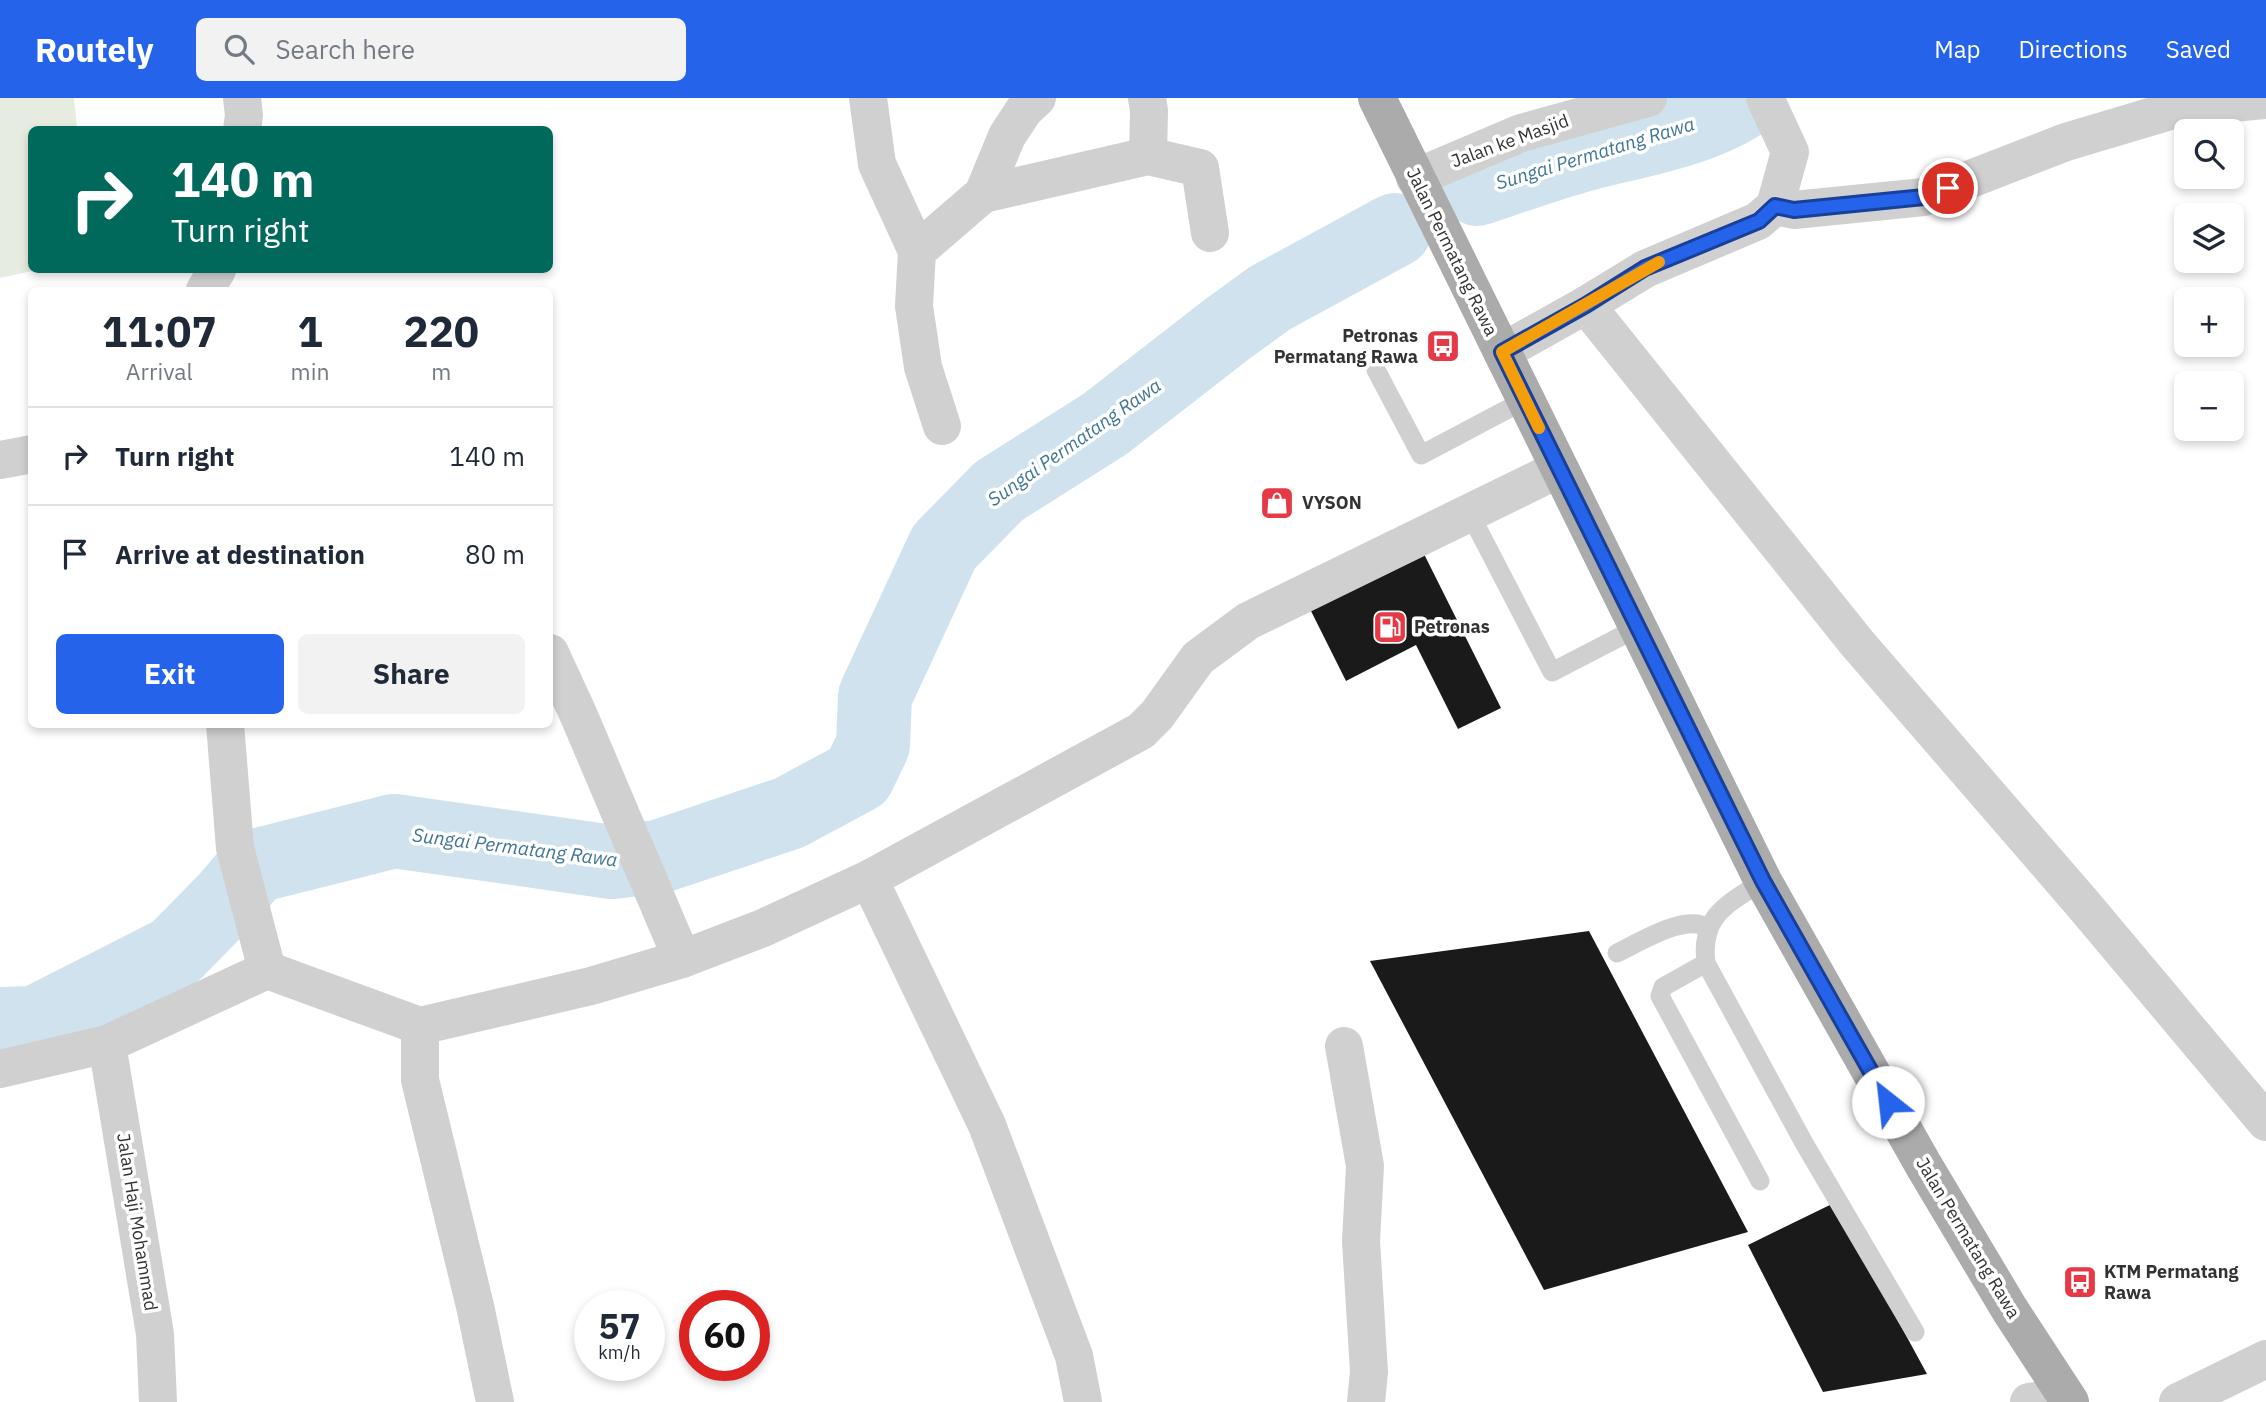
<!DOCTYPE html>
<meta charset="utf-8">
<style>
body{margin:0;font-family:"IBM Plex Sans",sans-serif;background:#f2f2f3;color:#1f2937;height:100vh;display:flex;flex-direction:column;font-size:26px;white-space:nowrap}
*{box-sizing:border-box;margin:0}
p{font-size:23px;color:#747a83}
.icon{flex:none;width:38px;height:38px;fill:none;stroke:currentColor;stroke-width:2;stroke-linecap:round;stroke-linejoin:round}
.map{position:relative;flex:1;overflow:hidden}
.details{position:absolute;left:28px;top:189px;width:525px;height:441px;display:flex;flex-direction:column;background:#fff;border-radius:10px;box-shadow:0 4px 10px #0003}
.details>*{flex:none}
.hud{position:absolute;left:28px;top:28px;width:525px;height:147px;border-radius:10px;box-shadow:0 4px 10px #0003;background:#00695c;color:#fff;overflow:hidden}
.controls{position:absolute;left:2174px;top:21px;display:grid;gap:14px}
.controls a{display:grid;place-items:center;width:70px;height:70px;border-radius:10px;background:#fff;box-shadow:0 4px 10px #0003;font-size:35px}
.speed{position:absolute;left:574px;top:1192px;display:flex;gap:14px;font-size:35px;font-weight:700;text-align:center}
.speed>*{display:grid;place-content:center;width:91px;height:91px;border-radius:50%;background:#fff;box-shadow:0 4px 10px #0003;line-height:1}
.speed small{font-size:18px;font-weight:400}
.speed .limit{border:10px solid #d22;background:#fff;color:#111}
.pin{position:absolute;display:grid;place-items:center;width:60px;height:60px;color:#fff;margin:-30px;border:4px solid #fff;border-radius:50%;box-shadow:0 2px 7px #0007}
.me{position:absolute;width:77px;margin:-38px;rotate:331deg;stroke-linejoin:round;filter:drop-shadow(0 0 5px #0008)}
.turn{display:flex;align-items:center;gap:24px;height:147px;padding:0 28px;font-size:32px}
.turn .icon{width:91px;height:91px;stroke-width:2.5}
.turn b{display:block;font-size:49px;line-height:60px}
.eta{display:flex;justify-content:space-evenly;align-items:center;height:119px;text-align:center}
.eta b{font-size:42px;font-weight:800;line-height:49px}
.action{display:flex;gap:14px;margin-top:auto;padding:14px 28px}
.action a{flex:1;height:80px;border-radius:10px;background:#2563eb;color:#fff;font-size:28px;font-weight:800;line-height:80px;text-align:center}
.action a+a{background:#f2f2f3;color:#1f2937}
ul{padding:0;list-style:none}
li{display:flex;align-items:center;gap:21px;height:98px;padding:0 28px;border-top:2px solid #e0e1e3}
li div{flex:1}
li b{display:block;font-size:26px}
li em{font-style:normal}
header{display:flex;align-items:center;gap:42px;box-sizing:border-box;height:98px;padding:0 35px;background:#2563eb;color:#fff}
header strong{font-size:33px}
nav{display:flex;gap:38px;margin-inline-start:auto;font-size:24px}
.search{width:490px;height:63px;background:#f2f2f3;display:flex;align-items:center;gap:18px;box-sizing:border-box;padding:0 24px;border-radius:10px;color:#747a83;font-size:26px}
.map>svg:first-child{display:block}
.green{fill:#e6ecdf}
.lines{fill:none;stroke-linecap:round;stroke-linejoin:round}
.river{stroke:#cfe2ee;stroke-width:74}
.building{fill:#1a1a1a}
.service{stroke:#d0d0d0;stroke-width:19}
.minor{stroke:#d0d0d0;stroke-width:38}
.primary{stroke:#ababab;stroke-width:38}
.route-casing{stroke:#184099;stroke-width:18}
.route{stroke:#2563eb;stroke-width:12}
.slow{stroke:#f59e0b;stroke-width:12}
.labels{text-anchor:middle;stroke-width:7;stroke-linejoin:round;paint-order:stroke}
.street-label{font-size:18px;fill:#333;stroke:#fff}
.poi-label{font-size:18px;font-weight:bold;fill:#333;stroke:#fff;text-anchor:start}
.water-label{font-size:19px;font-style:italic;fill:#3f7597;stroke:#fff}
</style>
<header>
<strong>Routely</strong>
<div class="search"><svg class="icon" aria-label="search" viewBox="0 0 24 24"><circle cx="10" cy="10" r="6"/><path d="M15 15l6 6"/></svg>Search here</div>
<nav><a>Map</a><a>Directions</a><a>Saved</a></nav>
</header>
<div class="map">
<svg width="2266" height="1304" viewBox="0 0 2266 1304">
<rect width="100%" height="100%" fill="#fff"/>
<path class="green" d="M0,0H74L77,31L32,32V172H37L0,180Z"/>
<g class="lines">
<g class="river">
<path d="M1477,91C1513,79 1549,66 1586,56C1639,42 1705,32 1749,0"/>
<path d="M0,926L35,925L175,854L227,801L255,768L394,733L612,764L658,759L789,715L858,678L873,647L875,598L944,449L999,393L1105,326L1226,232L1270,200L1395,132"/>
</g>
</g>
<g class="building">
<path d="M1423,454L1501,610L1458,631L1416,547L1346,583L1310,511Z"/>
<path d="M1589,833L1748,1134L1544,1192L1370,863Z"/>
<path d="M1834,1105L1927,1276L1823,1294L1748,1147Z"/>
</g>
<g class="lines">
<g class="service">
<path d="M1376,272L1421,357L1525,302"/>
<path d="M1469,414L1552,574L1637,530"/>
<path d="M1763,783C1728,806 1700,817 1706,865L1804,1045L1915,1234"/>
<path d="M1617,855C1640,844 1686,815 1708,830"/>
<path d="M1706,865L1663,889L1660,898L1760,1083"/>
</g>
<g class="minor">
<path d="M242,0L244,17L242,32"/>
<path d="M868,0L877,66L917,153L914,208L923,269L942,328"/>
<path d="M1147,0L1149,13L1148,58"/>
<path d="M1415,80L1521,35L1648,0"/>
<path d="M983,96L1148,58L1200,70L1210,135"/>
<path d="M1775,108L1794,112L1924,99L2066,44L2180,10L2266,2"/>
<path d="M917,153L983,96L1007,38L1024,12L1037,0"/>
<path d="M205,192L217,172"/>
<path d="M1586,207L1857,545L2082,805L2266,1024"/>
<path d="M1502,254L1586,207L1645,171L1758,123L1775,108L1790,54L1765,0"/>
<path d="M0,362L32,356"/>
<path d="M550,555L579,618L682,861"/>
<path d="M225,626L235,750L267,872"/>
<path d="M869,781L987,1027L1074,1258L1083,1304"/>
<path d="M420,928V982L475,1208L495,1304"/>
<path d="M107,946L155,1236L158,1304"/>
<path d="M1344,948L1365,1068L1361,1143L1369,1274L1366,1304"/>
<path d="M0,971L107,946L267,872L420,928L591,888L682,861L763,830L869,781L1141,633L1157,617L1198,560L1248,523L1559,371"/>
<path d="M2029,1304L2066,1298"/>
<path d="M2178,1304L2266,1261"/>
</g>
<path class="primary" d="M1377,0L1763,783L1924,1068L2010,1212L2070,1304"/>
</g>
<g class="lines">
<g class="route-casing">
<path id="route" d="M1888,1004L1763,783L1502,254L1586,207L1645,170L1759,123L1775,108L1794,112L1924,99L1948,90"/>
</g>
<use href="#route" class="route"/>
<path class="slow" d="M1539,330L1502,254L1659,164"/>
</g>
<defs>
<g id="bus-square" transform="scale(1.75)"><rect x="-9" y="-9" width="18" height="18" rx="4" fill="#e63946" stroke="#fff"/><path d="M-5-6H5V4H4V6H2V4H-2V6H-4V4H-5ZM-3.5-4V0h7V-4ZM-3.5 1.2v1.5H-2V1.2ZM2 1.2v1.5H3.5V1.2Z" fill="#fff"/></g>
<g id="shop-square" transform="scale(1.75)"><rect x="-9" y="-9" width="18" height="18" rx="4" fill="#e63946" stroke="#fff"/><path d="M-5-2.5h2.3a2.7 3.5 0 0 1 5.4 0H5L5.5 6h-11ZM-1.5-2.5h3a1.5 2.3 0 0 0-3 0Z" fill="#fff"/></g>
<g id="fuel-square" transform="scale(1.75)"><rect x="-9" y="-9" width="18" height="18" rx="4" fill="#e63946" stroke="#fff"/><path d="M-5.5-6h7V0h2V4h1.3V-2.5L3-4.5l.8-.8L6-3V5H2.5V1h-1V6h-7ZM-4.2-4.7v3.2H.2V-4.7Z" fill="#fff"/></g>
</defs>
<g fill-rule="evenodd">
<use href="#bus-square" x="1443" y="248"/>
<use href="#shop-square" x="1277" y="405"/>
<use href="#fuel-square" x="1390" y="529"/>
<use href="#bus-square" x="2080" y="1184"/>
</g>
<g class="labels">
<g class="street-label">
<text transform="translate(1510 43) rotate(-20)" y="6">Jalan ke Masjid</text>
<text transform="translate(1452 154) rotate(64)" y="6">Jalan Permatang Rawa</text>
<text transform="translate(137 1124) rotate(81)" y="6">Jalan Haji Mohammad</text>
<text transform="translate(1968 1140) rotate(59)" y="6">Jalan Permatang Rawa</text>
</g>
<g class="poi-label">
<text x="1418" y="244" text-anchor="end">Petronas<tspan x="1418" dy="21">Permatang Rawa</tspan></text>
<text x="1302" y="411">VYSON</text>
<text x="1414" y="535">Petronas</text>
<text x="2104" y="1180">KTM Permatang<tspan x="2104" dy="21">Rawa</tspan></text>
</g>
<g class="water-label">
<text transform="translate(1595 55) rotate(-17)" y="7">Sungai Permatang Rawa</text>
<text transform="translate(1074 344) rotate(-35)" y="7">Sungai Permatang Rawa</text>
<text transform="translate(515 749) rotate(7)" y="7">Sungai Permatang Rawa</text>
</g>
</g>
</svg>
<div class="controls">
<a><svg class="icon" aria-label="search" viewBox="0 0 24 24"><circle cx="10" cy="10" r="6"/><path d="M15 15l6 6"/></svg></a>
<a><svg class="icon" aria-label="layers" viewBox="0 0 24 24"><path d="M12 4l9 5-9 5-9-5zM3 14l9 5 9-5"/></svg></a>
<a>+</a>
<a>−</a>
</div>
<div class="speed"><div>57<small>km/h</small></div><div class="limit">60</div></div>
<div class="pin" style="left:1948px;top:90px;background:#d93025"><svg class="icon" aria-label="arrive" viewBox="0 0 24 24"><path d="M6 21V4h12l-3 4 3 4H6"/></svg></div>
<svg class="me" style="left:1888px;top:1004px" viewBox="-20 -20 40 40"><circle r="19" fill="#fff"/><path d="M0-13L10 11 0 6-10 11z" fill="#2563eb"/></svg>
<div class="hud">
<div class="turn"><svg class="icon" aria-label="right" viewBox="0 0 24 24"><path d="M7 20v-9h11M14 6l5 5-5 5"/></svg><div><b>140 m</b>Turn right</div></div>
</div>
<section class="details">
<div class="eta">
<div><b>11:07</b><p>Arrival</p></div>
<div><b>1</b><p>min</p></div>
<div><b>220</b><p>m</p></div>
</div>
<ul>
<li><svg class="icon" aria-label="right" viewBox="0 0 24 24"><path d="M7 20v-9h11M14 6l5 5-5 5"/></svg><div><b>Turn right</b></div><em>140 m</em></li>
<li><svg class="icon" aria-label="arrive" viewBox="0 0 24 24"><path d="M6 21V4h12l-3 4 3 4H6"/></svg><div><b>Arrive at destination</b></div><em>80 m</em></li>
</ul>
<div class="action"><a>Exit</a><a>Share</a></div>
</section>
</div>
